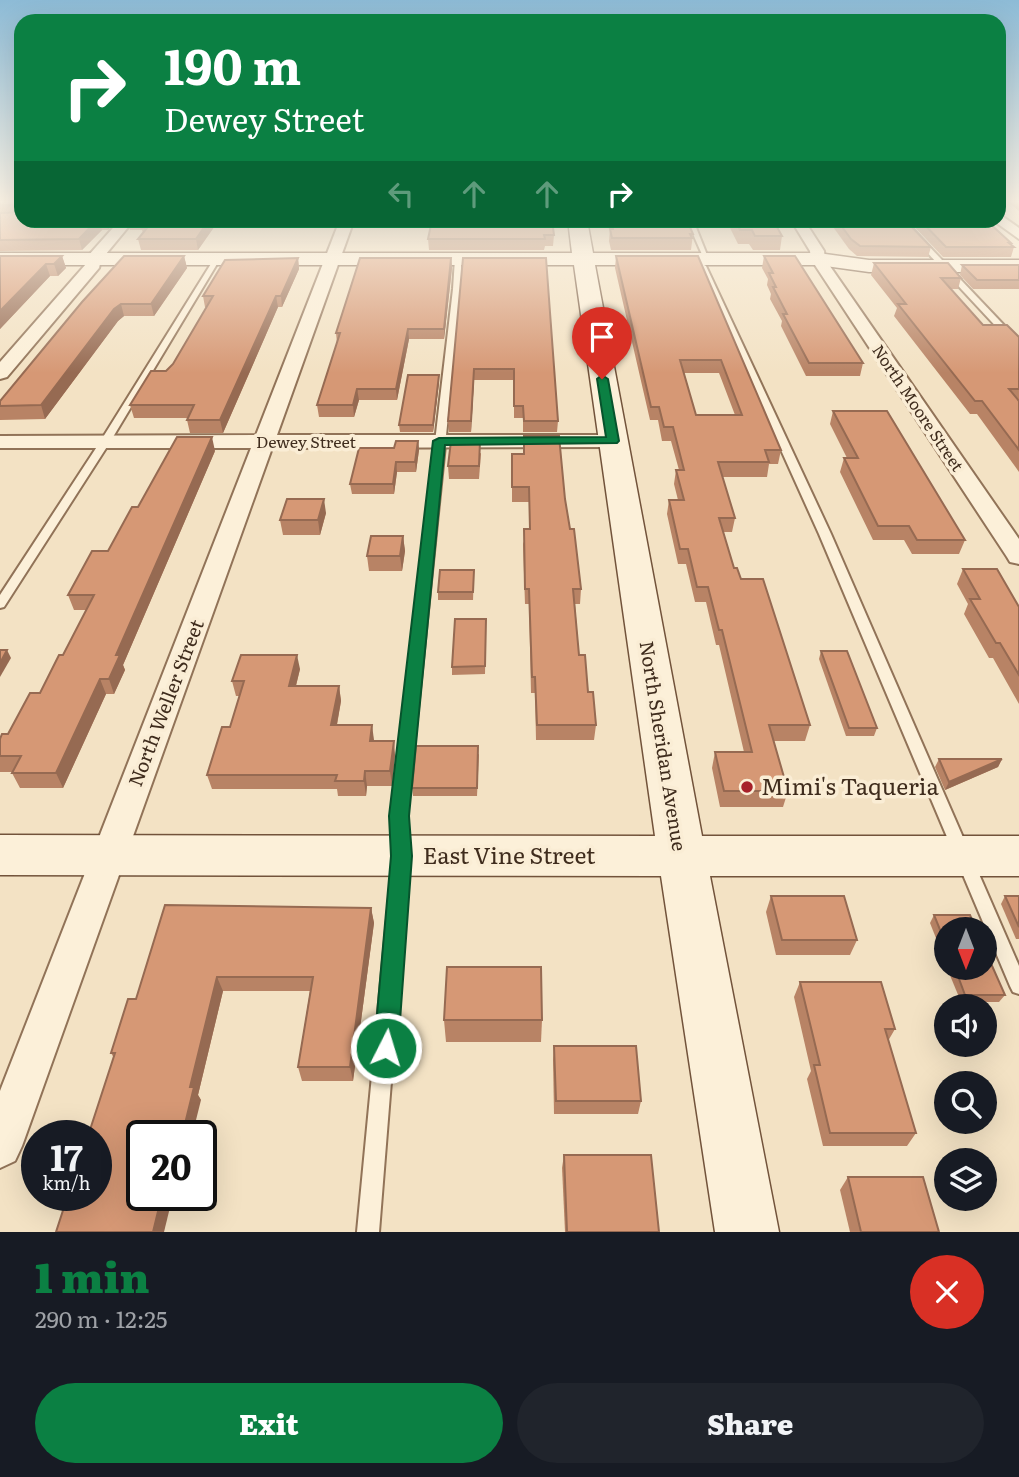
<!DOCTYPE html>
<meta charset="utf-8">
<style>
body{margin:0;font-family:Literata,serif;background:#20242c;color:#f1f3f6;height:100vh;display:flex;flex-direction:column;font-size:26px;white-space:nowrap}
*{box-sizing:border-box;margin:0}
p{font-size:23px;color:#9ea1a6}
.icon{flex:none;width:38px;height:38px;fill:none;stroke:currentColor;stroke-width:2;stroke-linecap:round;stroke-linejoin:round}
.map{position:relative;height:1232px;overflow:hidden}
.details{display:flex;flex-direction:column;background:#171b24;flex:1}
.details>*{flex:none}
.banner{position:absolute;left:14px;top:14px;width:992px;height:214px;border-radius:21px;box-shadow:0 7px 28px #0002;background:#0b8043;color:#fff;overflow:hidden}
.needle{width:46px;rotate:180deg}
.fabs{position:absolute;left:934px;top:917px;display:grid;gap:14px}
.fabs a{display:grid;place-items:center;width:63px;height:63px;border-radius:50%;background:#171b24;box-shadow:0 7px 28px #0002;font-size:35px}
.speed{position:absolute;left:21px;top:1120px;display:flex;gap:14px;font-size:35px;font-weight:700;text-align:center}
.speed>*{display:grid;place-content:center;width:91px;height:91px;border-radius:50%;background:#171b24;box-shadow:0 7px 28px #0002;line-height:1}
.speed small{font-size:18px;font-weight:400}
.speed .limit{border:4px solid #111;border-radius:10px;background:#fff;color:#111}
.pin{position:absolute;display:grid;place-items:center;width:60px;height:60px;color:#fff;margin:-72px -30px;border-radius:50% 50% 50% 0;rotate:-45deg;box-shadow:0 0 7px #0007}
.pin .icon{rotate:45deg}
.me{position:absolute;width:77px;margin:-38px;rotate:5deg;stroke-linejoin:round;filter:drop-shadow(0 0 5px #0008)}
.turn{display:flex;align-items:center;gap:24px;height:147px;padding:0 35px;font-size:32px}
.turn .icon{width:91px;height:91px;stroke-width:2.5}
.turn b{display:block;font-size:49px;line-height:60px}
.lanes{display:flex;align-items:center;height:66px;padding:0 35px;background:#0003;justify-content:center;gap:35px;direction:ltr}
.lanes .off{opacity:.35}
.round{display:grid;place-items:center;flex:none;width:74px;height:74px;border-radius:37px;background:#20242c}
.overview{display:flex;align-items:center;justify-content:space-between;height:119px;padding:0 35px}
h1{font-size:42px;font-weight:800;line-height:52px;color:#0b8043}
.cta{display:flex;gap:14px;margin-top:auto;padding:14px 35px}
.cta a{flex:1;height:80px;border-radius:42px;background:#0b8043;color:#fff;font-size:28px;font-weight:800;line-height:80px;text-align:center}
.cta a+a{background:#20242c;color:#f1f3f6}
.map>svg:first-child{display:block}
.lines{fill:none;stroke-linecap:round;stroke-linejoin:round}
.lane-casing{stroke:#917358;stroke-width:4}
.street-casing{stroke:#917358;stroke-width:4}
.secondary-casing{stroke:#72533b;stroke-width:3}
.lane{fill:#fcf0d9;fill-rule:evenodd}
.street{fill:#fcf0d9;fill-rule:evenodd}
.secondary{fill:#fcf0d9;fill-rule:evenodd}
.wall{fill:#b88365;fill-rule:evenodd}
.shaded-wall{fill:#966a52}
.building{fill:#d69875;stroke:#966a52;stroke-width:2;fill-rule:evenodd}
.route{fill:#0b8043;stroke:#07532c;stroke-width:2}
.poi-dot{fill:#a72029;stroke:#faedd5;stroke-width:2.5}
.labels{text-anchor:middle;stroke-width:7;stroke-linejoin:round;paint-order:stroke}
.far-street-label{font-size:16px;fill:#3f2c1d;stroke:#faedd5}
.street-label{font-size:19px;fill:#3f2c1d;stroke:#faedd5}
.near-poi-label{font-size:23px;fill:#3f2c1d;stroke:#faedd5;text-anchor:start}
.near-street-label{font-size:23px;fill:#3f2c1d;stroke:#faedd5}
</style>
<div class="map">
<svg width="1019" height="1232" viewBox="0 0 1019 1232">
<rect width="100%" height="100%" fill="#f3e2c4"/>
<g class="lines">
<g class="lane-casing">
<g id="lane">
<path d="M687,220H693L709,260L704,259Z"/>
<path d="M897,220H904L1019,341V348H1016Z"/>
<path d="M217,257L220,259L110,442L4,607L0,608V595L100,442L214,259Z"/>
<path d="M458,257L461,259V289L407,816L409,856L379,1232H357L393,856L391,816L453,289L455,259Z"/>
<path d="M702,264L706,266L831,534L1019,966V994L1013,992L1010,986L819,534L698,266Z"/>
</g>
</g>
<g class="street-casing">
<g id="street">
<path d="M999,214L1019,228V239L994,221L999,220Z"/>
<path d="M120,220H134L101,260L99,268L7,377L0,379V362L86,264L88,256Z"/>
<path d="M340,220H354L277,435H613L620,437L623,441L620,445L613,447L272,448L22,1146L15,1161L0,1168V1091L251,448H0V436L256,435Z"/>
<path d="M791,220H804L824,251L825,259L1019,539V564L1010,562L1007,557L811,259L810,251Z"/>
</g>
</g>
<g class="secondary-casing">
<path id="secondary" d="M568,220H587L593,253H818L869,260H1019V272H869L818,265H595L702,836H1019V876H710L779,1232H715L661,876L0,875V835L655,836L574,265H0V253H572Z"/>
</g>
<use href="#lane" class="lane"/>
<use href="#street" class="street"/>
<use href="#secondary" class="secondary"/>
</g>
<g class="wall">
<path d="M0,201H21V220H117L108,230H102L82,250L0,251Z"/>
<path d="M1007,201H1019V211Z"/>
<path d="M127,220H219L198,250H141L138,239L143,233L142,230H130Z"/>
<path d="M608,220H687L693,234L691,250H611L609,241L610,229Z"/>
<path d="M726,220H773L782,236L780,250H753L749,244H738Z"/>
<path d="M828,220H905L931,247L928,257L857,256L849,249Z"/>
<path d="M908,220H986L1011,243L1010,244L1014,247L1011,257H943Z"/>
<path d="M554,235L553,246H545L544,250H429L428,239Z"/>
<path d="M0,256H62L66,268L58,276H50L0,329Z"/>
<path d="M184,256L187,268L154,316H124L118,321L45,419L0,420V401L82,302Z"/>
<path d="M616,256H698L781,450L778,464H769L767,477H722L735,518L732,532H723L734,568L741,579L810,725L805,741H774L788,791L783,807H720L712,768L715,752H744L719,645H716L706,602H695L686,564H678L667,514L669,500H678L674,484L676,470H679L671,441H662L658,420H650L615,268ZM684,373H719L735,415H696Z"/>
<path d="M764,256L863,363L860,376H806L781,326L782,321L770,299L771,294L767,285L768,279L762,268Z"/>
<path d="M298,258L299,269L282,307H278L223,433H190L187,420L188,418H134L130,405L173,364L207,307H205L203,296Z"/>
<path d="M451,258L452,268L444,339H409L397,400H359L354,417H319L317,405L337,343L336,333Z"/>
<path d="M463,258L558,421L557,432H523V418H514V380H474L471,432H449L448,421Z"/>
<path d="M874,263L961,278L958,289H951L983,325L1019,337V472L977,414H970L894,316L897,308L871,275Z"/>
<path d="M962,265H1019V289H973L960,275Z"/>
<path d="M439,375V382L433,432H400L399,425Z"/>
<path d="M833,411L965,540L959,554H912L904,540H873L840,472L844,458H847L830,424Z"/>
<path d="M418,441L419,450L416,472H397L394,494H352L350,484L394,448Z"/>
<path d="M215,451L123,665L125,670L114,694H106L63,788H20L12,773L13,772H0V739L8,734L40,693L63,655L87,610H74L68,595L108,551L138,507Z"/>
<path d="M481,453L479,479H449L448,466Z"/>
<path d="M512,454L565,499L581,589L580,604H575L579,655L596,725L594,740H536L535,693H531L529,604H525L523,544L529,529V502H512Z"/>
<path d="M326,513L320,535H283L280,520Z"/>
<path d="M403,536L405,551L402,571H369L367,556Z"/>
<path d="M963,569L1019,607V704L993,658H989L964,614L968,604L957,584Z"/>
<path d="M474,570L473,600H438V592Z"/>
<path d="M486,619L485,674L452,675V667Z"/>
<path d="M821,651L877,728L874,736H846L819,659Z"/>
<path d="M300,669L296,686H339L341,701L337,725L374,741L395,755L392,786H367L366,796H338L337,789H212L207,775L230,727L240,696H236L232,681Z"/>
<path d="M479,754L477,796H413L412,788Z"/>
<path d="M939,759H1002L998,767L945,790L935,767Z"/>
<path d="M771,896L857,940L850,955H776L766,912Z"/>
<path d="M1005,896H1019V939H1016L1001,904Z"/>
<path d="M371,908L374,923L353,1081H302L298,1067L310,991H223L198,1095L201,1100L114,1058L111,1053L136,999Z"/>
<path d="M934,915L947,929V966L930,923Z"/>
<path d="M947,968H985L1005,995L999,1002H961Z"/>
<path d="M800,982L895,1029L888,1041L916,1133L907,1146H823L807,1079L811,1071L794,997Z"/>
<path d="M444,1020H542L541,1042H446Z"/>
<path d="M554,1046L641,1101L638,1114H554L553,1060Z"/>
<path d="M564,1155L659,1232H565L562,1168Z"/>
<path d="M848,1177L939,1232H850L840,1190Z"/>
</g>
<g class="shaded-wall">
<path d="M97,220H99L102,230L82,250L79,239Z"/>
<path d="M106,220H117L108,230Z"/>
<path d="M209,220H219L198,250L196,239Z"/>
<path d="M62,256L66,268L58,276L54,264Z"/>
<path d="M184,256L187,268L154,316L151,304Z"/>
<path d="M298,258L299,269L282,307L281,296Z"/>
<path d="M451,258L452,268L444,339V329Z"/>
<path d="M46,264L50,276L0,329V311Z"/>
<path d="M276,296L278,307L223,433L220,420Z"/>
<path d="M121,304L124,316L118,321L45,419L41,405L114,309Z"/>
<path d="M408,329L409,339L397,400L396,389Z"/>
<path d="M474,369V380L471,432V421Z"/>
<path d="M439,375V382L433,432V425Z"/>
<path d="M357,389L359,400L354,417L353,405Z"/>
<path d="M212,437L215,451L123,665L125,670L114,694L109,679L116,655Z"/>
<path d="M418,441L419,450L416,472L415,462Z"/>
<path d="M396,462L397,472L394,494L393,484Z"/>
<path d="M324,499L326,513L320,535L318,520Z"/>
<path d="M403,536L405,551L402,571L400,556Z"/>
<path d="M7,650L11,658L0,677V663Z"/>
<path d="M297,655L300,669L292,701L289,686Z"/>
<path d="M100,679L106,694L63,788L56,773Z"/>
<path d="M339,686L341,701L334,740L331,725Z"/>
<path d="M372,725L374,740L370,741Z"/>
<path d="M394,741L395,755L392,786L390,771Z"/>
<path d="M1002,759L998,767L945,790L949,782Z"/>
<path d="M365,771L367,786L366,796L364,781Z"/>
<path d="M371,908L374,923L353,1081L350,1067Z"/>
<path d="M217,977L223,991L198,1095L201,1100L192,1136H182L190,1087Z"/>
<path d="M162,1195H173L164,1232H153Z"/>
</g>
<g class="building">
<path d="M0,201H21V207L17,205H0Z"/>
<path d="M21,211V220H97L79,239L0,240V213L21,212Z"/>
<path d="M148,220H209L196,239H138L147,228H142Z"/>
<path d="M432,220H552L554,235H544L545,239H428Z"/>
<path d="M611,220H687L693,234H690L692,238H612L610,229H613Z"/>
<path d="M735,220H773L782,236H755L752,230H740Z"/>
<path d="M837,220H905L931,247L860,246L851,239Z"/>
<path d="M920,220H986L1011,243H1009L1014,247H946Z"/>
<path d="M0,256H62L54,264H46L0,311Z"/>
<path d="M124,256H184L151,304H121L114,309L41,405L0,406V401L82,302Z"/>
<path d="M616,256H698L781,450H765L769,462H718L735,518H719L734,568H737L741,579H763L810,725H769L788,791H724L715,752H752L722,630H719L708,587H697L688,549H680L669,500H684L676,470H684L673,427H664L659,407H651ZM680,360H721L742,415H696Z"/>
<path d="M764,256H795L863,363H809L783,314H787L773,287H776L769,273H773Z"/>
<path d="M298,258L281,296H276L220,420H187L194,405H130L151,371H166L173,364L213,296H203L225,260Z"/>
<path d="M360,258H451L444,329H408L396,389H357L353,405H317L340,333H336Z"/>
<path d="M463,258H546L558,421H524L523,406H514V369H474L471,421H448Z"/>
<path d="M874,263H948L961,278H941L983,325H1007L1019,337V389H1009L1019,401V450L982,401H975L898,304H906Z"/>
<path d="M962,265H1019V280H977Z"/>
<path d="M408,375H439L433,425H399Z"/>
<path d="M833,411H887L965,540H917L909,526H878L844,458H858Z"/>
<path d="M524,436H559L565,499L570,529H574L581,589H573L579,655H585L588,692H593L596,725H537L535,677H532L529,589H525L524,529H530L529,487H512V454H524Z"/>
<path d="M177,437H212L116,655H120L109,679H100L56,773H12L21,756H0V739L2,734H8L30,693H40L59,655H63L94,595H68L92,551H108L132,507H138Z"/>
<path d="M396,441H418L415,462H396L393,484H350L359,448H394Z"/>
<path d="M451,441H480L479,466H448Z"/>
<path d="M287,499H324L318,520H280Z"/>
<path d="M371,536H403L400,556H367Z"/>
<path d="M963,569H997L1019,607V675L1000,643H996L970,599H980Z"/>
<path d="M440,570H474L473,592H438Z"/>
<path d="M455,619H486L485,666L452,667Z"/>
<path d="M0,650H7L0,663Z"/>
<path d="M821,651H847L877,728H849Z"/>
<path d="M241,655H297L289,686H339L331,725H372L370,741H394L390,771H365L364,781H335L337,775H207L222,727H230L244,681H232Z"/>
<path d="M416,746H478L477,788H412Z"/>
<path d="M939,759H1002L949,782Z"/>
<path d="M771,896H844L857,940H782Z"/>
<path d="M1005,896H1019V927Z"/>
<path d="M165,905L371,908L350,1067H298L313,977H217L190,1087H194L182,1136H142V1195H162L153,1232H56L68,1195H96V1136H88L115,1053H111L128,999H136Z"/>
<path d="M934,915H970L976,929H947V947Z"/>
<path d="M985,950L1005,995H965L955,968H985Z"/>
<path d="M447,967H541L542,1020H444Z"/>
<path d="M800,982H881L895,1029H885L916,1133H830L814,1065H820Z"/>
<path d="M554,1046H636L641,1101H556Z"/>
<path d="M564,1155H651L659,1232H567Z"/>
<path d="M848,1177H923L939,1232H861Z"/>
</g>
<linearGradient id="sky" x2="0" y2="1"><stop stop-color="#8dbbd6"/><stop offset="0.54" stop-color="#faf2e4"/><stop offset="1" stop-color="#faf2e4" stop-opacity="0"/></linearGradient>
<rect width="1019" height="373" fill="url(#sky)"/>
<path class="route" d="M602,375L608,379L619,441L617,443L445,445L409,816L412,856L398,1048L394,1057L386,1061L377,1057L374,1048L391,856L389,816L433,441L439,438L606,437L597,379Z"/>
<circle class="poi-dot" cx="747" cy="787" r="7"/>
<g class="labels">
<g class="far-street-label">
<text transform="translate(918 408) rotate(56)" y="6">North Moore Street</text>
<text x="306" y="448">Dewey Street</text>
</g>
<g class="street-label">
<text transform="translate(166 703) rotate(-69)" y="7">North Weller Street</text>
<text transform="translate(663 746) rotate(81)" y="7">North Sheridan Avenue</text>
</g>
<g class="near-poi-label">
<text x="761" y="795">Mimi's Taqueria</text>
</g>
<g class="near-street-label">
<text x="509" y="864">East Vine Street</text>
</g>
</g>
</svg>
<div class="fabs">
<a><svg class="needle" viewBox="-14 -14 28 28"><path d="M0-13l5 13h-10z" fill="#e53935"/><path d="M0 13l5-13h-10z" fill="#9ea1a6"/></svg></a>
<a><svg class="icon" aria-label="sound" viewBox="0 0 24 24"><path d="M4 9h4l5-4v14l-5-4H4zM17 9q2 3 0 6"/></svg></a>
<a><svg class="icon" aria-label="search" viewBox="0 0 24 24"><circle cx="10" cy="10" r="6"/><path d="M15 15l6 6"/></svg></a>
<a><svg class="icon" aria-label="layers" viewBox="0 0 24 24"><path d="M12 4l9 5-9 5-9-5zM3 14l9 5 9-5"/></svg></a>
</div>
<div class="speed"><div>17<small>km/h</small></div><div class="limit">20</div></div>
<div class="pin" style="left:602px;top:379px;background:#d93025"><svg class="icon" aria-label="arrive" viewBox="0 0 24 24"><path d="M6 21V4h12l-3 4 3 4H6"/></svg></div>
<svg class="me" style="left:386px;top:1048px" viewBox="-20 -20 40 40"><circle r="17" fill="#0b8043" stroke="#fff" stroke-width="3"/><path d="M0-11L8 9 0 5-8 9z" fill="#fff"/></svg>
<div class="banner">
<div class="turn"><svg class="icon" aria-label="right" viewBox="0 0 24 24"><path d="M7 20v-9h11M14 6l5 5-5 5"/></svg><div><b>190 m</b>Dewey Street</div></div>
<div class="lanes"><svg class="icon off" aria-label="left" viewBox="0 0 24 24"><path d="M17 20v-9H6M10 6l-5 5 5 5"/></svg><svg class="icon off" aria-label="ahead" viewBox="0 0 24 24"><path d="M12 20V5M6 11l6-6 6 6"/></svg><svg class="icon off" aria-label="ahead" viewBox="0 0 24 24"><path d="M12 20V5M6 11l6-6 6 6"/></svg><svg class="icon" aria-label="right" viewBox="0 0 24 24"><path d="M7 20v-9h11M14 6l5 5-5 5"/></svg></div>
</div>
</div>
<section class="details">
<div class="overview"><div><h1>1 min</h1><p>290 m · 12:25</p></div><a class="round" style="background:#d93025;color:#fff"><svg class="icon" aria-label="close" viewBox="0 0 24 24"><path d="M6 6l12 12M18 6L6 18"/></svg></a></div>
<div class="cta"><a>Exit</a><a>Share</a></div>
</section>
